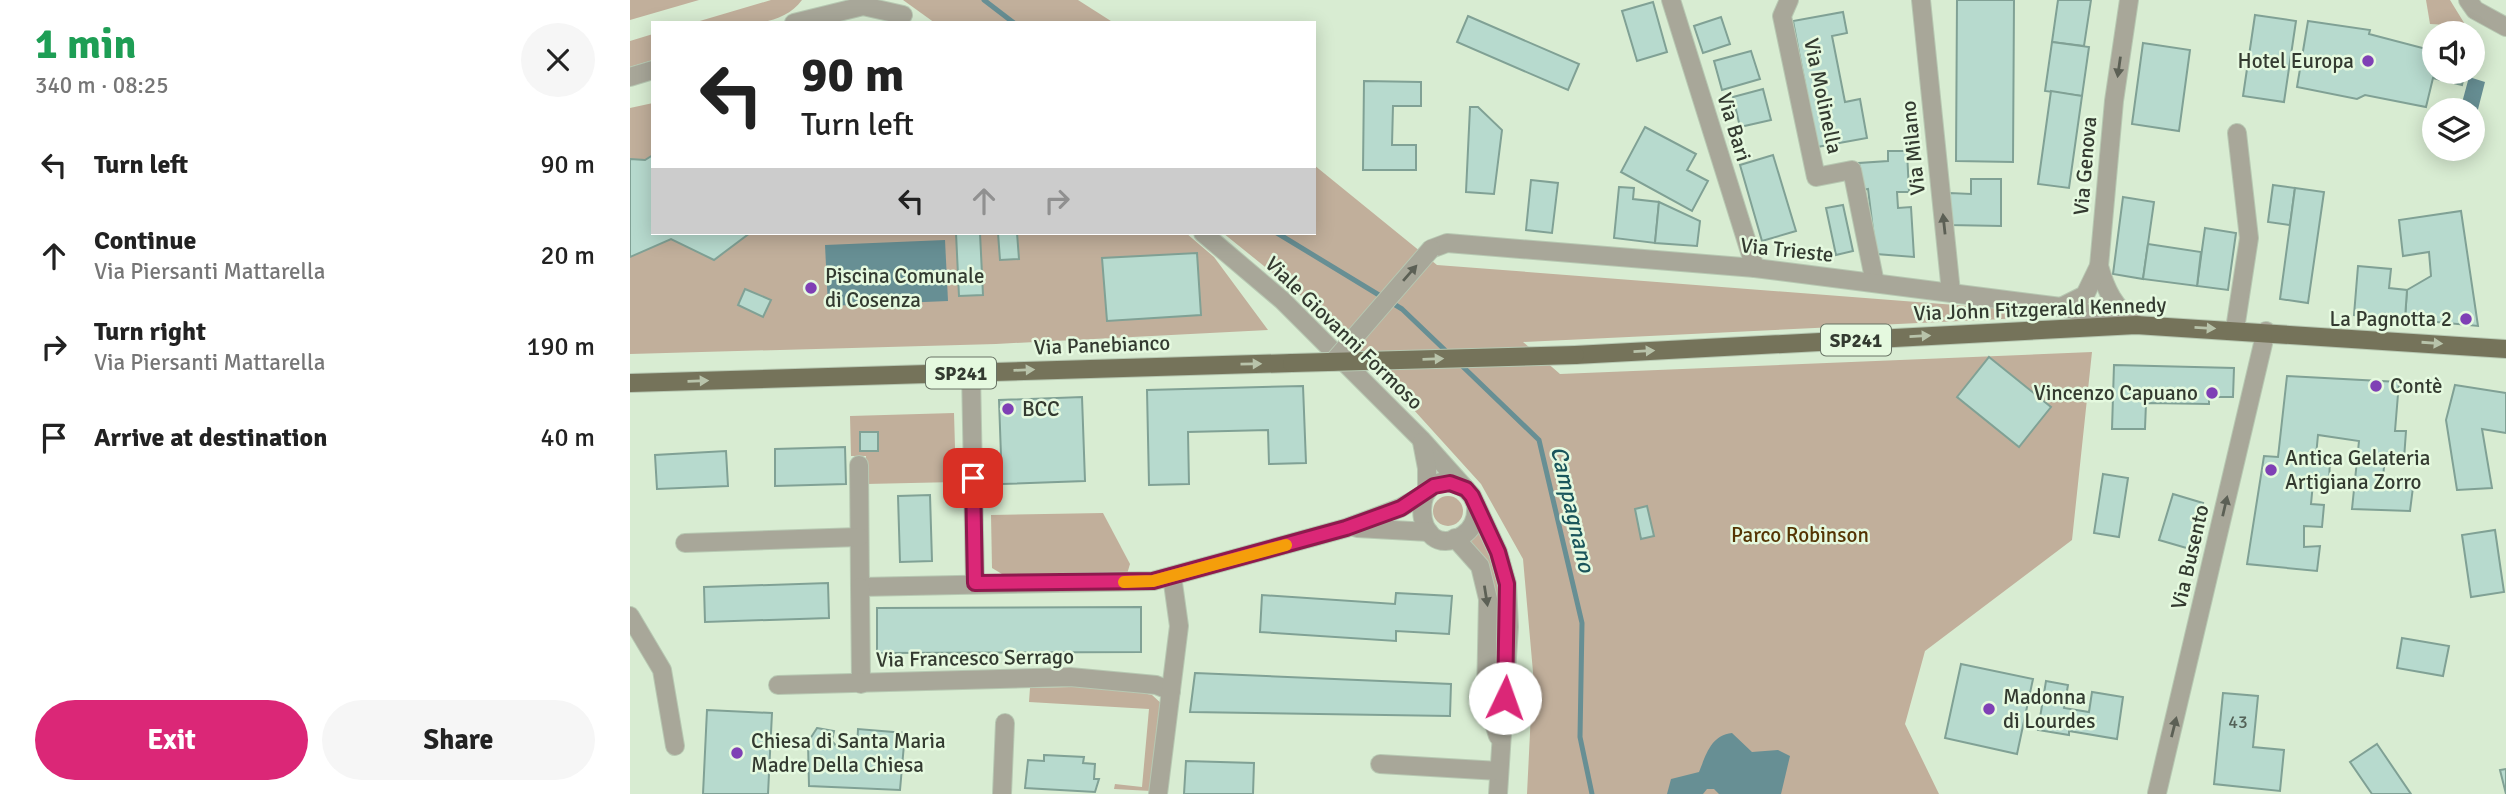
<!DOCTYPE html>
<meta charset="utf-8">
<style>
body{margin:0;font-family:Signika,sans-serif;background:#f6f6f6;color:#222;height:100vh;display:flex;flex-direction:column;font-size:26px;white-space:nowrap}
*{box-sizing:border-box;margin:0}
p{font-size:23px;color:#767676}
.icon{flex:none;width:38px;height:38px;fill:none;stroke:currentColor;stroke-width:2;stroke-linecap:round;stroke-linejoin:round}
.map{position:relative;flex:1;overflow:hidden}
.drawer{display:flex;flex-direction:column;background:#fff;width:630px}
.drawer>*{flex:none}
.top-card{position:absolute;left:21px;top:21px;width:665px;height:214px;border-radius:0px;box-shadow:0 4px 18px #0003;background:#fff;color:#222;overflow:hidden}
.tools{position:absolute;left:1792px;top:21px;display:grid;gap:14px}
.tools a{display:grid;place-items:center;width:63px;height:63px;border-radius:50%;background:#fff;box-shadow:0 4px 18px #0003;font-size:35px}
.pin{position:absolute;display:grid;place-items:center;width:60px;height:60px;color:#fff;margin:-30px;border-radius:14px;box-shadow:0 4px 10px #0006}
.me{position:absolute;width:77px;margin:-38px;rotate:3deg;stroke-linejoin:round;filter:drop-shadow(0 0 5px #0008)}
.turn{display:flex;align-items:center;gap:24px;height:147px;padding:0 35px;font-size:32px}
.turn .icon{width:91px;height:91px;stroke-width:2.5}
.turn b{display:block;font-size:49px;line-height:60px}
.lanes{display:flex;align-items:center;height:66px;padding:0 35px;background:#0003;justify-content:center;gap:35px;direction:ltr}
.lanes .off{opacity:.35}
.round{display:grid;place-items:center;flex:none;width:74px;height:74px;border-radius:37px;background:#f6f6f6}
.overview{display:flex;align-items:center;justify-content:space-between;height:119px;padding:0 35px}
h1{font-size:42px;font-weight:700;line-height:52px;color:#1e9e55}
.primary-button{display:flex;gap:14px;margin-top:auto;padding:14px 35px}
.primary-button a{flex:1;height:80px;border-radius:42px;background:#db2777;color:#fff;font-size:28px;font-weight:700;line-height:80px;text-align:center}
.primary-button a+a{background:#f6f6f6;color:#222}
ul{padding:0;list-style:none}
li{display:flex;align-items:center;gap:21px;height:91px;padding:0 35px}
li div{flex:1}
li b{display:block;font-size:26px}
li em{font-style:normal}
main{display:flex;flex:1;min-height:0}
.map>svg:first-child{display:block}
.green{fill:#c1af9b}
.water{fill:#678f94}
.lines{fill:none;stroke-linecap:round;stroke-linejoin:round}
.stream{stroke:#678f94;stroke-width:5}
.building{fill:#b7dace;stroke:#80a195;stroke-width:2}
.street-casing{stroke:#b7c8b2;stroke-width:20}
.primary-casing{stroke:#b7c8b2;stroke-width:20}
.street{stroke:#a8a799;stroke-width:18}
.primary{stroke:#75735a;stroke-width:18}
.street-bridge-casing{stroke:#b7c8b2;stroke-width:20;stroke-linecap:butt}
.primary-bridge-casing{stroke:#b7c8b2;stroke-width:20;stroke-linecap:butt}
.street-bridge{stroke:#a8a799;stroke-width:18}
.primary-bridge{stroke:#75735a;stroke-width:18}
.oneway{fill:#5c6055}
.oneway2{fill:#b8c3aa}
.route-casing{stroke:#8e194d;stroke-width:18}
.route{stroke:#db2777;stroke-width:12}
.slow{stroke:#f59e0b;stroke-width:12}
.poi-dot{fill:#7f40b5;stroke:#e5f9df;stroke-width:2.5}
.labels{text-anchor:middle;stroke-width:5;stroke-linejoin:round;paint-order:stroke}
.number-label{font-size:18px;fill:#546258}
.shield{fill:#e5f9df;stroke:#687364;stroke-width:2}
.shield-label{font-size:19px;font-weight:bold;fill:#333a30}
.poi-label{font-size:21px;fill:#333a30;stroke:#e5f9df;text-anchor:start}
.street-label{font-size:21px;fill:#333a30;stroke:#e5f9df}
.park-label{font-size:21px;fill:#543403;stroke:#e5f9df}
.water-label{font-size:23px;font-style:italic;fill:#1a555b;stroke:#e5f9df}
</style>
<main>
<section class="drawer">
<div class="overview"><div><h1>1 min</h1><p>340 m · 08:25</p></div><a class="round"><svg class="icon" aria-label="close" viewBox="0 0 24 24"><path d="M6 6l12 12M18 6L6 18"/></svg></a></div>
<ul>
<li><svg class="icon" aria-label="left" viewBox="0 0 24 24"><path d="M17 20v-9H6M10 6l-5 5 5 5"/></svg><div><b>Turn left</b></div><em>90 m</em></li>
<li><svg class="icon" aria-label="ahead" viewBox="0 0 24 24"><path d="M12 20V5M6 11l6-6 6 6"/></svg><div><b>Continue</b><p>Via Piersanti Mattarella</p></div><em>20 m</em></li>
<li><svg class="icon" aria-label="right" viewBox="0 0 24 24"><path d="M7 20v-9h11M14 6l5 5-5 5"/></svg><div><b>Turn right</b><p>Via Piersanti Mattarella</p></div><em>190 m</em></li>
<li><svg class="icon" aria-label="arrive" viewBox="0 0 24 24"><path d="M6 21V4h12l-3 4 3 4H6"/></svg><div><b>Arrive at destination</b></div><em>40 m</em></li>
</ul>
<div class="primary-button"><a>Exit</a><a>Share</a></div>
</section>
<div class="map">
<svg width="1876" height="794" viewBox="0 0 1876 794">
<rect width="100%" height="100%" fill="#d8ecd2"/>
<g class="green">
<path d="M0,0H69L0,20Z"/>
<path d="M141,0H172C148,32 99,23 63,23Z"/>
<path d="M273,0H448L484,23H305Z"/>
<path d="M1796,0H1820L1836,26L1800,24Z"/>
<path d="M23,34V60L0,67V41Z"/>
<path d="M23,103V233H556L584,257L638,330L366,344L0,354V108Z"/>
<path d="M684,165L807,265L1390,310L1396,314L1393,318L893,342L930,374L1462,352L1442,540L1295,651L1275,724L1309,794H897L903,672L893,559L851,484L754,377L696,316L593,233H684Z"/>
<path d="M324,413L326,482L236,484V456H221L220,416Z"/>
<circle cx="818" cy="511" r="15"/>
<path d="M473,513L500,564L497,574H372L362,568L361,515Z"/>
<path d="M848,521L871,585V697L864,712L862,599L832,540Z"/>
<path d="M481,686L522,695L533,705L521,791L484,789L485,784L512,787L519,709L399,702L400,688Z"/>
</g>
<g class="water">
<path d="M1839,77L1855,82L1846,117L1843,116V110H1830Z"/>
<path d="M315,240L318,301L198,306L195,245Z"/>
<path d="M1102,733L1122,752L1148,750L1160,756L1151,794H1089L1084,789H1077L1073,794H1037L1041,779L1069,772C1076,755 1081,735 1102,733Z"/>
</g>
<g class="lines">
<g class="stream">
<path d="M354,0L384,23"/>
<path d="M647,233L772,309L818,353"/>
<path d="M828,362L909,440L952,623L950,737L962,794"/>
</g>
</g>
<g class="building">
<path d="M1327,0H1384L1383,162L1326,161Z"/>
<path d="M1428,0H1461L1454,46L1422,42Z"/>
<path d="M1023,2L1037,52L1007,61L992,11Z"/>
<path d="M1213,12L1217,33L1202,36L1215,102L1230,99L1237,138L1187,147L1163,21Z"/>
<path d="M1625,15L1666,21L1654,102L1613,96Z"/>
<path d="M838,16L949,64L938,90L827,42Z"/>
<path d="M1091,17L1100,44L1073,53L1064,26Z"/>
<path d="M1678,21L1740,30L1739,34L1804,51V72H1835L1832,85L1803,78L1796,107L1735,95L1727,99L1667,87Z"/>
<path d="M1422,42L1459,47L1452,96L1415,91Z"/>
<path d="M1513,43L1560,50L1549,131L1502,124Z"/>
<path d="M1121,51L1130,79L1092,90L1084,61Z"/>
<path d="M734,81L791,82V106H763L762,145H786V170H733Z"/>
<path d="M1133,89L1141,120L1110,127L1103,97Z"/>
<path d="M1421,91L1452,96L1439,188L1408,184Z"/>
<path d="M840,107H848L872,130L864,194L836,192Z"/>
<path d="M1015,127L1066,154L1057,170L1078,181L1062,211L991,172Z"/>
<path d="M1258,151H1277L1279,192H1267L1268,208L1281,207L1284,257L1246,254L1238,189L1233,190L1229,163L1258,161Z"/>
<path d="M23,155V233H139H120L84,260L41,239L0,257V159L15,160Z"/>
<path d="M1143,155L1166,231L1132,241L1110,165Z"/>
<path d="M1341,179H1371V226L1319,225L1320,193L1341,194Z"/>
<path d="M901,180L928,183L922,233L896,230Z"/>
<path d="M1643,185L1665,188L1660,225L1638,222Z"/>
<path d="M989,187L1004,188L1003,199L1029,202L1025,243L984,238Z"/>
<path d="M1665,188L1694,192L1678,303L1650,299Z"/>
<path d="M1493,197L1524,202L1513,279L1483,274Z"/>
<path d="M1029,202L1070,221L1067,246L1025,243Z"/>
<path d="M1213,205L1223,251L1206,255L1196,208Z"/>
<path d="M1831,211L1848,326L1775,319L1777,290L1801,276L1799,252L1773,256L1769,220Z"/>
<path d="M1575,228L1606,233L1598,290L1567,286Z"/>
<path d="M326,233H350L353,295L329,296Z"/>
<path d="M368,233H387L389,259L370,260Z"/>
<path d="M1518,244L1571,252L1567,286L1513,279Z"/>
<path d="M567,253L571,315L477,321L472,258Z"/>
<path d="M1728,266L1761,269L1759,288L1777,290L1775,319L1724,315Z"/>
<path d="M115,289L141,300L133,317L108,305Z"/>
<path d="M1359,357L1421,407L1389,447L1327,397Z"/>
<path d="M1484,365L1604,368L1603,397H1579V404L1516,403L1515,429H1482Z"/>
<path d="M1657,376L1769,382L1765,431H1776L1774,459L1755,456L1753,478L1784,479L1780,511L1722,509L1729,441L1688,435L1686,456L1700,457L1699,485L1683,483L1681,504L1694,505L1692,527L1674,526V547L1690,546L1687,571L1617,564L1634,456L1648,457Z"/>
<path d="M1825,385L1876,393V433L1852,429L1862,488L1827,490L1816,420Z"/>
<path d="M673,386L676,463L639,464L638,430L558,432L559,484L519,485L517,390Z"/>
<path d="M452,397L455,481L372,484L369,400Z"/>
<rect x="230" y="432" width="18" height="19"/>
<path d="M215,447L216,484L145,486V449Z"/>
<path d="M96,451L98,486L27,489L25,455Z"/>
<path d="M1473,474L1498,478L1489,537L1464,533Z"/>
<path d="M1543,494L1573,503L1560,549L1529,540Z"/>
<path d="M300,495L302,561L270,562L268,496Z"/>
<path d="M1017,506L1024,536L1011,539L1005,509Z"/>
<path d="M1865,530L1874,592L1841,597L1832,535Z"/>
<path d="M198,583L199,618L75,622L74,587Z"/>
<path d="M766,593L822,596L819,634L766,631V641L630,632L632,595L765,604Z"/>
<path d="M511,607V652L247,653V608Z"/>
<path d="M1772,638L1819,646L1813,676L1767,668Z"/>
<path d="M1331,664L1403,679L1387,754L1315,738Z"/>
<path d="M565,673L821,684L820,716L560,712Z"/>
<path d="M1416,681L1438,685L1434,708L1459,712L1462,692L1493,697L1487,739L1439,731V735L1408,730Z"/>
<path d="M1593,693L1628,696L1623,747L1654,750L1650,791L1584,784Z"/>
<path d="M77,710L142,713L138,794H73Z"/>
<path d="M187,728L204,731L202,741L207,747L227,749L228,729L275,733L270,790L179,786L178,742Z"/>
<path d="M1747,744L1781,794H1742L1720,762Z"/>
<path d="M414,755L454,757L453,763L465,764L464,779H469L465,792L395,788L398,760L414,761Z"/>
<path d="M556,761L624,763L623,794H554Z"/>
<path d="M1876,769V794L1870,770Z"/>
</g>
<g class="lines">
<g class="street-casing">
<g id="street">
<path d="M1041,0L1125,268"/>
<path d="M1159,0L1152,16L1186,177L1222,170L1245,283"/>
<path d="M1291,0L1321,292"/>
<path d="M1499,0L1484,101L1469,266C1476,291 1484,306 1504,322"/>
<path d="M1838,0L1845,10L1876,27"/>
<path d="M164,23L233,6L273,15"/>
<path d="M0,77L23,70"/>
<path d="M573,233L652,300L791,439L842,496L868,552L877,584L879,627L868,794"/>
<path d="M801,249L817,243L1125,268L1431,307L1498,323"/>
<path d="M1431,307L1455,295L1469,266"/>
<path d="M1605,329L1619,238L1607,133"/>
<path d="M341,372L345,583"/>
<path d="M792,442L797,468V492"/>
<path d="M229,465L230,587L523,581L716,528L770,508L795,494"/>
<path d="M836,489C775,453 781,568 833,535C844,528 847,517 846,505"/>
<path d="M727,528L799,532"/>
<path d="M825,538L850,566L858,599L856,698L868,736"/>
<path d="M55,543L229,537"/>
<path d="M230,587L231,684"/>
<path d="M0,616L32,670L45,746"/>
<path d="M148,685L440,677L526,685L541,691"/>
<path d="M750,764L869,771"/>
<path d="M1527,793L1636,331"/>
<path d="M372,794L375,723"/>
<path d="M528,794L549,626L542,576"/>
</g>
</g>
<g class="primary-casing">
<g id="primary">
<path d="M945,355L1506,325L1876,349"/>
<path d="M0,383L662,363"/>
</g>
</g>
<use href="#street" class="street"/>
<use href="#primary" class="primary"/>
<g class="street-bridge-casing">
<path id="street-bridge" d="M703,362L801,249"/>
</g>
<g class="primary-bridge-casing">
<path id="primary-bridge" d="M662,363L945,355"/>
</g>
<use href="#street-bridge" class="street-bridge"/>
<use href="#primary-bridge" class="primary-bridge"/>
</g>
<defs><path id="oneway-solid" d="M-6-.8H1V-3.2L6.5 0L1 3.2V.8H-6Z" transform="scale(1.75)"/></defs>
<g class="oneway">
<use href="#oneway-solid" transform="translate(1489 67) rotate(98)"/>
<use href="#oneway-solid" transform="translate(1314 224) rotate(-96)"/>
<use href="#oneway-solid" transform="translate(780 273) rotate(-49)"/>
<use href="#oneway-solid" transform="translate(1595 506) rotate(-77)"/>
<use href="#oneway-solid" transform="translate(856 596) rotate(81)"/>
<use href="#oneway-solid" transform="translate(1544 727) rotate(-76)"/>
</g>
<g class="oneway2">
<use href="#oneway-solid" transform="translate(1575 328) rotate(3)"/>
<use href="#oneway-solid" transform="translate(1290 336) rotate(-3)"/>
<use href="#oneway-solid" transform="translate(1802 343) rotate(4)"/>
<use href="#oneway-solid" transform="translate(1014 351) rotate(-3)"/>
<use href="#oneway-solid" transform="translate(803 359) rotate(-2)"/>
<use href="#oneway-solid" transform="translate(621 364) rotate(-1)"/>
<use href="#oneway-solid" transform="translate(394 370) rotate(-2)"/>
<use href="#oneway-solid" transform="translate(68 381) rotate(-2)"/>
</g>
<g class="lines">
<g class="route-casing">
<path id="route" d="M343,478L345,583L523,581L716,528L771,508L804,486L820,483L836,489L842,496L868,552L877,584L875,698"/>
</g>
<use href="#route" class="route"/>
<path class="slow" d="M494,582L523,581L656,545"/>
</g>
<g class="poi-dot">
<circle cx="1738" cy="61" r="7"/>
<circle cx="181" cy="288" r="7"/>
<circle cx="1836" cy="319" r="7"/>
<circle cx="1746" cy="386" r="7"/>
<circle cx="1582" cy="393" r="7"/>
<circle cx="378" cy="409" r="7"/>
<circle cx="1641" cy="470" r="7"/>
<circle cx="1359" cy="709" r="7"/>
<circle cx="107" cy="753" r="7"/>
</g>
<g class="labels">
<g class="number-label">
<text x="1608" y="728">43</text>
</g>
<g class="shield">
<rect x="1191" y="324.5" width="70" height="31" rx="5"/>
<rect x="296" y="357.5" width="70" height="31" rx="5"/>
</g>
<g class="shield-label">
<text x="1226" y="347">SP241</text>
<text x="331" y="380">SP241</text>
</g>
<g class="poi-label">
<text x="1724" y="68" text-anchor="end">Hotel Europa</text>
<text x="195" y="283">Piscina Comunale<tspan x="195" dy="24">di Cosenza</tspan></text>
<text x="1822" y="326" text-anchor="end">La Pagnotta 2</text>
<text x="1760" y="393">Contè</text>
<text x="1568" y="400" text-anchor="end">Vincenzo Capuano</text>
<text x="392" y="416">BCC</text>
<text x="1655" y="465">Antica Gelateria<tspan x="1655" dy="24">Artigiana Zorro</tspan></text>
<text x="1373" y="704">Madonna<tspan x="1373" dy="24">di Lourdes</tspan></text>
<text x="121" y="748">Chiesa di Santa Maria<tspan x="121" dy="24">Madre Della Chiesa</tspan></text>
</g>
<g class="street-label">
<text transform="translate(1193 96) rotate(78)" y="7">Via Molinella</text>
<text transform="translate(1104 127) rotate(73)" y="7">Via Bari</text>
<text transform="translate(1283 148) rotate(-96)" y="7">Via Milano</text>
<text transform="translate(1455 166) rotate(-85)" y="7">Via Genova</text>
<text transform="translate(1157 250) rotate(6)" y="7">Via Trieste</text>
<text transform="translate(1410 309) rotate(-2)" y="7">Via John Fitzgerald Kennedy</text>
<text transform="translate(714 333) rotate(44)" y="7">Viale Giovanni Formoso</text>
<text transform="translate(472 345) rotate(-2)" y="7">Via Panebianco</text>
<text transform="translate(1560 557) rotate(-77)" y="7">Via Busento</text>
<text transform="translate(345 658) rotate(-1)" y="7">Via Francesco Serrago</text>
</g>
<g class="park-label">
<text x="1170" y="542">Parco Robinson</text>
</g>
<g class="water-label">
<text transform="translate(943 509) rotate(77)" y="8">Campagnano</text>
</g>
</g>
</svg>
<div class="tools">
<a><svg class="icon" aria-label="sound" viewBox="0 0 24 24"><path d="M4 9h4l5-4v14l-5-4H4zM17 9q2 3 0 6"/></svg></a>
<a><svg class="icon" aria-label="layers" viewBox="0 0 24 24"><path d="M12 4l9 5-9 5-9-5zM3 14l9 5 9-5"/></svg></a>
</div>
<div class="pin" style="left:343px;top:478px;background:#d93025"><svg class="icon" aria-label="arrive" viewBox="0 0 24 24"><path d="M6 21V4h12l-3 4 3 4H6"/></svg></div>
<svg class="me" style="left:875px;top:698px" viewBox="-20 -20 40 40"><circle r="19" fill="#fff"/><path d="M0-13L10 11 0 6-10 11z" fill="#db2777"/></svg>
<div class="top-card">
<div class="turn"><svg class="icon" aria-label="left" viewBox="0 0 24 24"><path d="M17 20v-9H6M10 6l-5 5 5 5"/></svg><div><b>90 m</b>Turn left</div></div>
<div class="lanes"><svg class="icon" aria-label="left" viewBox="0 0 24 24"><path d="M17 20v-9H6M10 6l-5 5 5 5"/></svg><svg class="icon off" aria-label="ahead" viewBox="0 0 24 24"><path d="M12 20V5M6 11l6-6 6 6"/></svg><svg class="icon off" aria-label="right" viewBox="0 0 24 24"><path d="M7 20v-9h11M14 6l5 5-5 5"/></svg></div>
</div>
</div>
</main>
